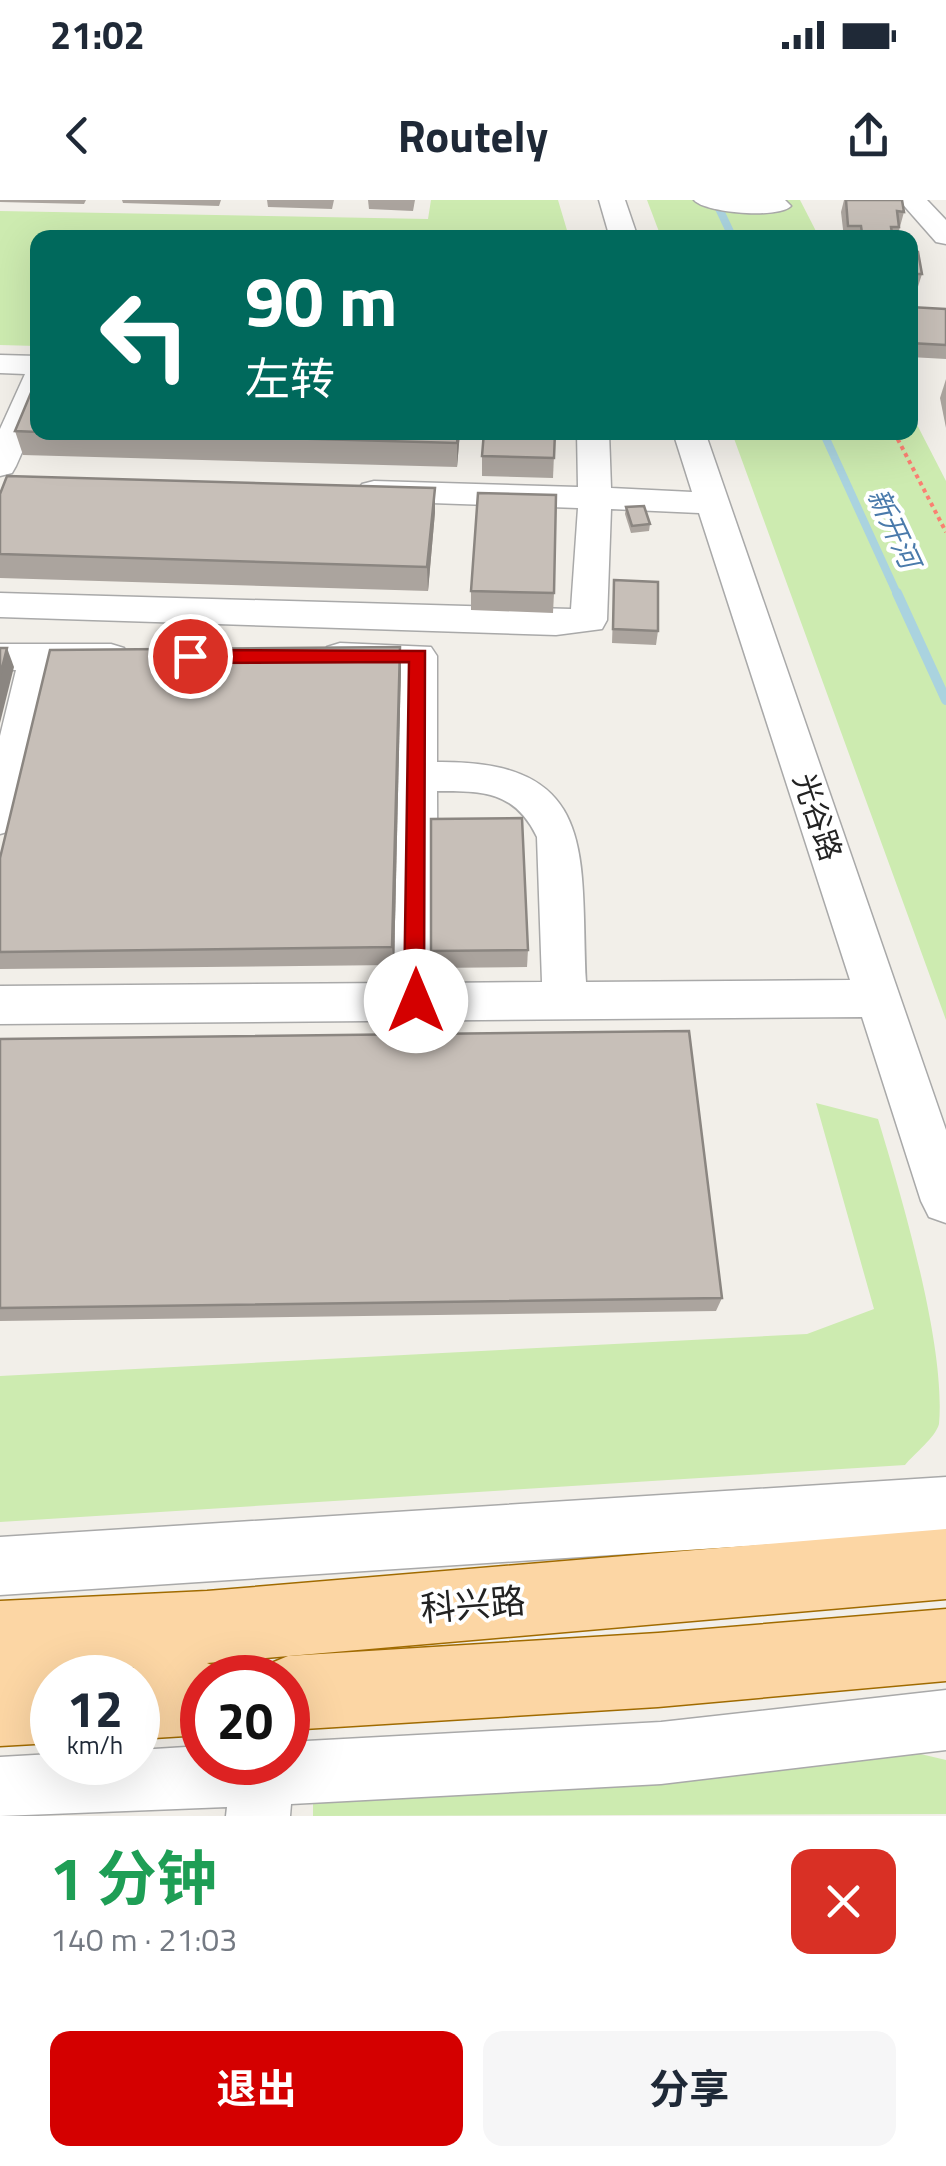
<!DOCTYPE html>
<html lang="zh">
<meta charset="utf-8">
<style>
body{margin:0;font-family:"Titillium Web","Noto Sans SC",sans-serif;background:#f6f6f7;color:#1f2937;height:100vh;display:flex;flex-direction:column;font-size:38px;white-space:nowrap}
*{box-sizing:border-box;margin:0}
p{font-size:32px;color:#747a83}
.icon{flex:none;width:55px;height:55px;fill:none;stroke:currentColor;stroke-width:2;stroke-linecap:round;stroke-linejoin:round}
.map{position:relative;height:1616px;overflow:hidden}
.drawer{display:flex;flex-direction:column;background:#fff;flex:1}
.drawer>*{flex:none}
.hud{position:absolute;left:30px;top:30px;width:888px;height:210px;border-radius:20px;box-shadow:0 10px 40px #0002;background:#00695c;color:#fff;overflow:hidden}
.speed{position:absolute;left:30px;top:1455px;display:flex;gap:20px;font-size:50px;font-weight:700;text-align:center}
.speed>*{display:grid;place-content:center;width:130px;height:130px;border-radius:50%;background:#fff;box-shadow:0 10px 40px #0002;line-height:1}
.speed small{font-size:25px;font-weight:400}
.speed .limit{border:15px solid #d22;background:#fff;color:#111}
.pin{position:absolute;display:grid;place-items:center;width:85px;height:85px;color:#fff;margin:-42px;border:5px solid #fff;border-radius:50%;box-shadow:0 2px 10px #0007}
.me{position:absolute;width:110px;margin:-55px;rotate:0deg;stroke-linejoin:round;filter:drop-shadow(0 0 8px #0008)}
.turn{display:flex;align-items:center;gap:35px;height:210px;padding:0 50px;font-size:45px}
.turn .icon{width:130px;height:130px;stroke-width:2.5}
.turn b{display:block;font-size:70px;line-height:85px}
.round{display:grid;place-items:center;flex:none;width:105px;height:105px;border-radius:20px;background:#f6f6f7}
.overview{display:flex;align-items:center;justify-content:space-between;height:170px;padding:0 50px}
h1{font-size:60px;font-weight:700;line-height:75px;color:#1e9e55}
.action{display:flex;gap:20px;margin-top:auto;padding:20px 50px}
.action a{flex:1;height:115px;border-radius:20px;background:#d40000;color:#fff;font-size:40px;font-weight:700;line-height:115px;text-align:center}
.action a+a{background:#f6f6f7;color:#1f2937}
.status{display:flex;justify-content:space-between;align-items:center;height:70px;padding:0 50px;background:#fff;direction:ltr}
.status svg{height:28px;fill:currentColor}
header{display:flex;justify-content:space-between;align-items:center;height:130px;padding:0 50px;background:#fff;font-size:45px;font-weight:700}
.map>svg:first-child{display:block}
.grass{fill:#cdebb0}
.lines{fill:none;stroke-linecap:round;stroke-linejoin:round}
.stream-far1{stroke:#aad3df;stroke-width:8}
.stream{stroke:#aad3df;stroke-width:10}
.minor-casing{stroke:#a9a9a9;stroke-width:3}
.major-casing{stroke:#a06b00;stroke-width:3}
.path{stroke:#fa8072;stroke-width:4;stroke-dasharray:4 4;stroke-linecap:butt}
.minor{fill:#fff;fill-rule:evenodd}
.major{fill:#fcd6a4;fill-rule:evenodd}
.wall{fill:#aba49e}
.shaded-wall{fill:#8b8681}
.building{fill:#c7bfb8;stroke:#8b8681;stroke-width:2.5}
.route{fill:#d40000;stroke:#8a0000;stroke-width:2.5}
.labels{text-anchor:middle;stroke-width:8;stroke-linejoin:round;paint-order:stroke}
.far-water-label{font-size:28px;font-style:italic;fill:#4a7aab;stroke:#fff}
.street-label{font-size:30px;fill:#222;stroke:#fff}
.near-street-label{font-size:35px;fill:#222;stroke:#fff}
</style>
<div class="status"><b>21:02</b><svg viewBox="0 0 49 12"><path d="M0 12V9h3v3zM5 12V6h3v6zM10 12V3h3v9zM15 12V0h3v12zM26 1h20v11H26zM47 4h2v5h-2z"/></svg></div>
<header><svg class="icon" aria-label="back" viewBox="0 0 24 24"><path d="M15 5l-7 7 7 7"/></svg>Routely<svg class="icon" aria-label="share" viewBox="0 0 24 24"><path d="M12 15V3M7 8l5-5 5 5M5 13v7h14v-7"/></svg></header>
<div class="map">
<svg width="946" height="1616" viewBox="0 0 946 1616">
<rect width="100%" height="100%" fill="#f2efe9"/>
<g class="grass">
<path d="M431,0H558L569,37L38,38L37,146L0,145V11L428,19Z"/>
<path d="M647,0H800L819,37H661Z"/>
<path d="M910,211L946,281V820L732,233L910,232Z"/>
<path d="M816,903L878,919C902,998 946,1146 939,1224C935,1238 915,1253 905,1265L0,1322V1176L807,1134L874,1109Z"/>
<path d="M895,1548L946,1560V1614L313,1616V1594Z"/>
</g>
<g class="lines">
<g class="stream-far1">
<path d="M715,0L733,38"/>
<path d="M823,232L898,396"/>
</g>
<path class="stream" d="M897,393L946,500"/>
<g class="minor-casing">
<g id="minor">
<path d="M599,0H625L638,38H610Z"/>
<path d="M694,0H785L791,6C779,19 705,13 694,0Z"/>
<path d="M899,0H927L946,20V44L936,42Z"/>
<path d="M0,155L38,156V216L16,266L12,273L0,276V229L25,174L0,173Z"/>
<path d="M577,232H609L611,288L692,292L673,232H705L946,930V1023L929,1017L921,1001L862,817L0,824V786L394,783L399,469L327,465L321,456L327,447L340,443L431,447L437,456V562C601,560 580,656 586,782L850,780L699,313L611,309L607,420L602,429L556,435L0,417V393L571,409L578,308L374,301L362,298L357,291L362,284L374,281L578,287ZM437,591C483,591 515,591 537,637L542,782L438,783Z"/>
<path d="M0,444H111L124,448L130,457L124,466L54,470L20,619L14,630L0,634V536L16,470H0Z"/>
<path d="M946,1277V1333L0,1395V1337Z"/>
<path d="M946,1490V1550L661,1584L291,1604L290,1616H226L227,1607L0,1616V1557L52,1554V1562H138V1550L202,1546V1562H288V1542L661,1522Z"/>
</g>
</g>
<g class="major-casing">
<g id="major">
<path d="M946,1329V1399L207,1463L228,1472L230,1478H202V1535L138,1539V1478H111L134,1467L56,1470L73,1478H52V1543L0,1546V1401L207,1391Z"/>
<path d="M946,1409V1481L658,1507L288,1530V1478H258L262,1467L288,1456L658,1433Z"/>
</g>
</g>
<path class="path" d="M894,232L946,332"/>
<use href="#minor" class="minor"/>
<use href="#major" class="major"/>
</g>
<g class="wall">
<path d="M0,0H86L84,4L0,2Z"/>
<path d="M122,0H221L219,6L123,3Z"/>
<path d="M267,0H334L332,9L268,7Z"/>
<path d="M368,0H415L413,11L369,9Z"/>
<path d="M844,0H902L904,12L898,34L906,38H844L841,12Z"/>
<path d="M910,51L922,74L916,93H913L911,100Z"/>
<path d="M910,107L946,109V159L910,157Z"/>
<path d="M38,176V232H460L457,267L23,255L15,231Z"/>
<path d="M946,179V228L940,198Z"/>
<path d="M555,232L553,278L482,276V256Z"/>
<path d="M435,288V312L428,391L0,378V294Z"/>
<path d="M626,307L650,324L649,331L631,333L625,314Z"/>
<path d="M614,380L658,431L656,445L612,443Z"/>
<path d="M471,391L554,393L553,413L471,410Z"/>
<path d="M401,466L394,765L0,769V658Z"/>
<path d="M528,750L527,767L431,768V751Z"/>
<path d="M0,839L722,1098L716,1111L0,1121Z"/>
</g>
<g class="shaded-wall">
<path d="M458,232H460L457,267V243Z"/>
<path d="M435,288V312L428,391L427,367Z"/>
<path d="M400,447L401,466L394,765L392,747Z"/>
<path d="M7,448L14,467L0,523V476Z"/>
</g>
<g class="building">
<path d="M846,0H902L904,12L897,11L899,27H891L892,33L906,34V38H870V33H862L861,26H848Z"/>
<path d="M910,51L918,52L922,74H915L916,81L910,80Z"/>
<path d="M910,107L946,109V145L910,143Z"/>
<path d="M38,176V232L15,231Z"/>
<path d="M69,232H458L457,243Z"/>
<path d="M484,232H555L554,258L482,256Z"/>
<path d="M7,276L435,288L427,367L0,354V294Z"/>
<path d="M478,293L556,295L554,393L471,391Z"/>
<path d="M644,306L650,324L632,326L626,307Z"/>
<path d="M614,380L658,382V431L613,429Z"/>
<path d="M400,447L392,747L0,752V658L50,450Z"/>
<path d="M0,448H7L0,476Z"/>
<path d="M522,618L528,750L431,751V619Z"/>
<path d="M689,831L722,1098L0,1108V839Z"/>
</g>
<path class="route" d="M190,450L425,451L424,808H408L404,801L409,462L190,463L181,456Z"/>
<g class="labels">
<g class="far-water-label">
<text transform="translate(894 328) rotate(65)" y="10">新开河</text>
</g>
<g class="street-label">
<text transform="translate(817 617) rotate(71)" y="10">光谷路</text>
</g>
<g class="near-street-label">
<text transform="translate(473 1405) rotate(-5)" y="12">科兴路</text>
</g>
</g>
</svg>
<div class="speed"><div>12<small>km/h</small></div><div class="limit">20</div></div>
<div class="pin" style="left:190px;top:456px;background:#d93025"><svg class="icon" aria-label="arrive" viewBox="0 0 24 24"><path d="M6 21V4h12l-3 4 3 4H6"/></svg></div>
<svg class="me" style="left:416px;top:801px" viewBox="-20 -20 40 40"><circle r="19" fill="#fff"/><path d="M0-13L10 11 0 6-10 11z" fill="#d40000"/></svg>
<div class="hud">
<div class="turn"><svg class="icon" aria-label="left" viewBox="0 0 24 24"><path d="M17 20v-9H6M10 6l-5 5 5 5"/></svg><div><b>90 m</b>左转</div></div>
</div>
</div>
<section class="drawer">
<div class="overview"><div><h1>1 分钟</h1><p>140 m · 21:03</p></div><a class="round" style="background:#d93025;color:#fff"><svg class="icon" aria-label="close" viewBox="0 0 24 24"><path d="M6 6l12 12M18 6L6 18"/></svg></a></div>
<div class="action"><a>退出</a><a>分享</a></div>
</section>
